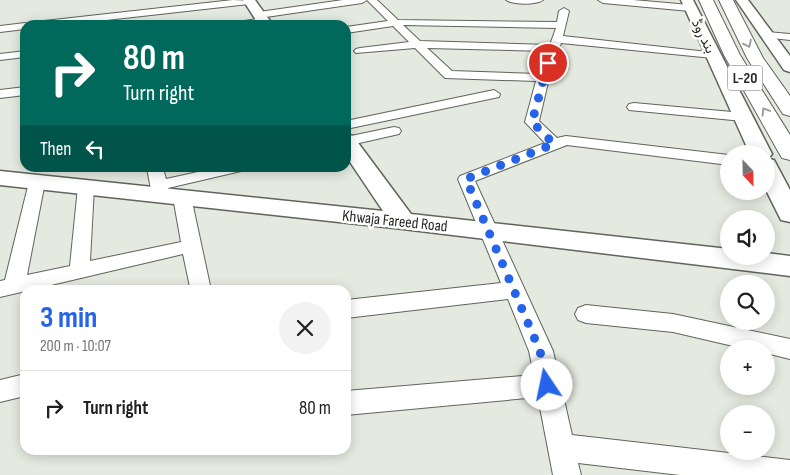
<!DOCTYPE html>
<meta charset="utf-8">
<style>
body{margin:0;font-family:"Sofia Sans Condensed",Vazirmatn,sans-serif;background:#f2f2f2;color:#202124;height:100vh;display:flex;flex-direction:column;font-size:19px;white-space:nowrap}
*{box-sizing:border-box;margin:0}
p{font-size:16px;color:#757577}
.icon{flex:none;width:28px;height:28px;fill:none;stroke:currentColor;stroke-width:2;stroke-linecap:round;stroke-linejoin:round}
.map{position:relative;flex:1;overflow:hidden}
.side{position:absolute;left:20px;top:285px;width:331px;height:170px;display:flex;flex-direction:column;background:#fff;border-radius:15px;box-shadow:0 2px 12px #0003}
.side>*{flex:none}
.banner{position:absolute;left:20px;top:20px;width:331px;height:152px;border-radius:15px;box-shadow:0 2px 12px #0003;background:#00695c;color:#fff;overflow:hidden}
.needle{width:32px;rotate:158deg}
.tools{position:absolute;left:720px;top:145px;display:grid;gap:10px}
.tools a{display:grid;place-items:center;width:55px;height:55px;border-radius:50%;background:#fff;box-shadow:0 2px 12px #0003;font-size:25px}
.pin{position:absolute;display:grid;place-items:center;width:42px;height:42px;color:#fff;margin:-21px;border:2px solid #fff;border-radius:50%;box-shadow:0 1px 5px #0007}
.me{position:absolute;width:55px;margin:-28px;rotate:349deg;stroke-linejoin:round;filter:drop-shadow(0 0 4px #0008)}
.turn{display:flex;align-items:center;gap:18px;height:105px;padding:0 20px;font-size:22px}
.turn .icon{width:65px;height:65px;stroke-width:2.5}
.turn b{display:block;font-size:35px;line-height:42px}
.then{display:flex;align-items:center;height:48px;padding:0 20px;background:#0003;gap:10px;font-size:19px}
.round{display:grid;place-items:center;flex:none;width:52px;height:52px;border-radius:26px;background:#f2f2f2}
.headline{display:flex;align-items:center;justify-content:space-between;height:85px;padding:0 20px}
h1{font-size:30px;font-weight:700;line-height:38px;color:#2563eb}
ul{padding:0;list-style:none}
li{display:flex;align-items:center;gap:15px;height:75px;padding:0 20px;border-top:1px solid #e0e0e0}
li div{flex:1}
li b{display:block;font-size:19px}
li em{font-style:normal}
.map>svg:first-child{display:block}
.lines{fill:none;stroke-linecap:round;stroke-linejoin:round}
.street-casing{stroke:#60645b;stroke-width:2}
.secondary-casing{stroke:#60645b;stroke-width:3}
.highway-casing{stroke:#60645b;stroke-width:2}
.street{fill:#fff;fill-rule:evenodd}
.secondary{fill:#fff;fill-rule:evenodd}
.highway{fill:#fff;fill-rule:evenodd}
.oneway{stroke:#9d9e9c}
.route{stroke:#2563eb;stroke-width:9;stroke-dasharray:0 16.2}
.labels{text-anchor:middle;stroke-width:5;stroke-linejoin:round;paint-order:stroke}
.far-street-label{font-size:14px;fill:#262824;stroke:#fff}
.shield{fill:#fff;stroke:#676866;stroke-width:1}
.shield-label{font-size:15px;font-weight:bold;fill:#262824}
.street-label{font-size:16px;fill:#262824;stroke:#fff}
</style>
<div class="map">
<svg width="790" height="475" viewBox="0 0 790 475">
<rect width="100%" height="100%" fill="#e5eae0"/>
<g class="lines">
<g class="street-casing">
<g id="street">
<path d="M233,0L254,1L249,4L62,25H30L35,22Z"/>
<path d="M343,0H367L362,3L259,18L254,15L259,12Z"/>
<path d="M367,0H377L398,20L557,22L559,11L564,8L569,11L563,36L717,53L719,55L713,58L561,43L549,78L539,121L557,138L566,136L729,155V165L567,145L475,181L553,351L572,435L790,460V475H680L578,463L581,475H553L538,397L346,415V391L534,375L529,351L508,299L346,318V300L501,283L458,179L460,176L545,143L525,122L536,81L445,78L415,48L356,53L354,51L356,49L360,48L409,42L393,26L346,33V27L388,21ZM403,25L556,28L550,45L420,41ZM427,48L547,51L538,74L452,71Z"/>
<path d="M506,0H543C536,5 513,5 506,0Z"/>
<path d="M598,0H633L690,5L695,8L690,11L603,3Z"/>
<path d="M264,18L269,21L268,23L232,25L237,22Z"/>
<path d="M25,23L29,25H25V29L0,32V26Z"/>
<path d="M767,32L790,34V40L763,37L762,35L763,33Z"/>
<path d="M25,51V57L0,60V54Z"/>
<path d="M25,87V95L0,98V90Z"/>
<path d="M494,90L500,94L499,97L346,129V121Z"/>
<path d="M634,103L743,113L750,117L743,121L629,110L627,107L629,104Z"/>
<path d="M394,127L399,128L401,131L399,134L346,146V137Z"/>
<path d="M147,168H163L166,179L216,168H243L241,171L168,188L170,195L167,199L161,200L155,199L152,195Z"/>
<path d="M37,177L43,179L45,182L27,275L70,266L78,187L80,183H92L94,187L90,261L181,242L173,197L176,193L182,192L188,193L191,197L211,290H189L190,287L183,254L0,297V281L5,280L29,182L31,179Z"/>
<path d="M586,305L673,314L790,339V359L766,353V349H746L673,332L586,323L578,320L575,314L578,308Z"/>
<path d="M25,374V396L0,402V380Z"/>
</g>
</g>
<g class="secondary-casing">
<g id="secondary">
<path d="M243,0H255L273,25H259Z"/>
<path d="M681,0H693L772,154L768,159L774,160L790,190V222L781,220L766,190V154H750Z"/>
<path d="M736,0H748L790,56V72L784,70Z"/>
<path d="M346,134L353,136L411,214L729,249V256H766V253L790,256V276L403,229L0,185V171L383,211L346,156Z"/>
</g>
</g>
<g class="highway-casing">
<g id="highway">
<path d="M699,0H713L740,55L790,135V160L782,158L779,153L724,55Z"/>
<path d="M719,0H733L763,58L790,96V116L783,114L747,58Z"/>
</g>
</g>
<use href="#street" class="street"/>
<use href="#secondary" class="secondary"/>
<use href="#highway" class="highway"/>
</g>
<defs><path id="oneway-chevron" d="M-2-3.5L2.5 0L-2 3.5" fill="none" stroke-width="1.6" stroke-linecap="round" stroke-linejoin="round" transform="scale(1.25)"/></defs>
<g class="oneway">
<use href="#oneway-chevron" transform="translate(748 44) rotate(64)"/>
<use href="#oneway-chevron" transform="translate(765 111) rotate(-121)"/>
</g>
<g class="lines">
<path class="route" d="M547,385L540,351L466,179L554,144L532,122L548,63"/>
</g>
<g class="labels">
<g class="far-street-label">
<text transform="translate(704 36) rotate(64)" y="5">بند روڈ</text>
</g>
<rect class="shield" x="727.5" y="65.5" width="35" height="25" rx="4"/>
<g class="shield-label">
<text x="745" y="83">L-20</text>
</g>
<g class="street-label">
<text transform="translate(395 220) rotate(6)" y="6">Khwaja Fareed Road</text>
</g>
</g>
</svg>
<div class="tools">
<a><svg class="needle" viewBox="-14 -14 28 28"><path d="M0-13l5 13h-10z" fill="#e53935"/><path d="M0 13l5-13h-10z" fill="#757577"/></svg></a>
<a><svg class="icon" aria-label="sound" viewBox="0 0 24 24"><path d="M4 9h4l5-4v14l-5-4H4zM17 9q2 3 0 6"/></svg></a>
<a><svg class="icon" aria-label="search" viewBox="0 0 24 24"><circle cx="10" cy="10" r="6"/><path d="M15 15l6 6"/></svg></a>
<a>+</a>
<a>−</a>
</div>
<div class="pin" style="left:548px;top:63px;background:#d93025"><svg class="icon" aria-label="arrive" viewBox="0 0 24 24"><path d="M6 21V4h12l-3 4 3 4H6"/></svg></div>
<svg class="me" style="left:547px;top:385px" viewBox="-20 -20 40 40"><circle r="19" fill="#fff"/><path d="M0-13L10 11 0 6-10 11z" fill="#2563eb"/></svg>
<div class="banner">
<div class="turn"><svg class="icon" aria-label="right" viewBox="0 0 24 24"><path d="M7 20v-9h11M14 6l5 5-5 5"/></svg><div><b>80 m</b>Turn right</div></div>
<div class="then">Then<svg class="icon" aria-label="left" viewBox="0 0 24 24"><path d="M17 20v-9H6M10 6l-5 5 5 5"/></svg></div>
</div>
<section class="side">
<div class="headline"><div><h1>3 min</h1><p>200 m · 10:07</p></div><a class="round"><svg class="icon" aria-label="close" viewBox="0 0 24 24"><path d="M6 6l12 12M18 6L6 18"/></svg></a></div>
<ul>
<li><svg class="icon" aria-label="right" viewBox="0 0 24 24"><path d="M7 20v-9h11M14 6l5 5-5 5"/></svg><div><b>Turn right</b></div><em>80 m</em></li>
</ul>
</section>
</div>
